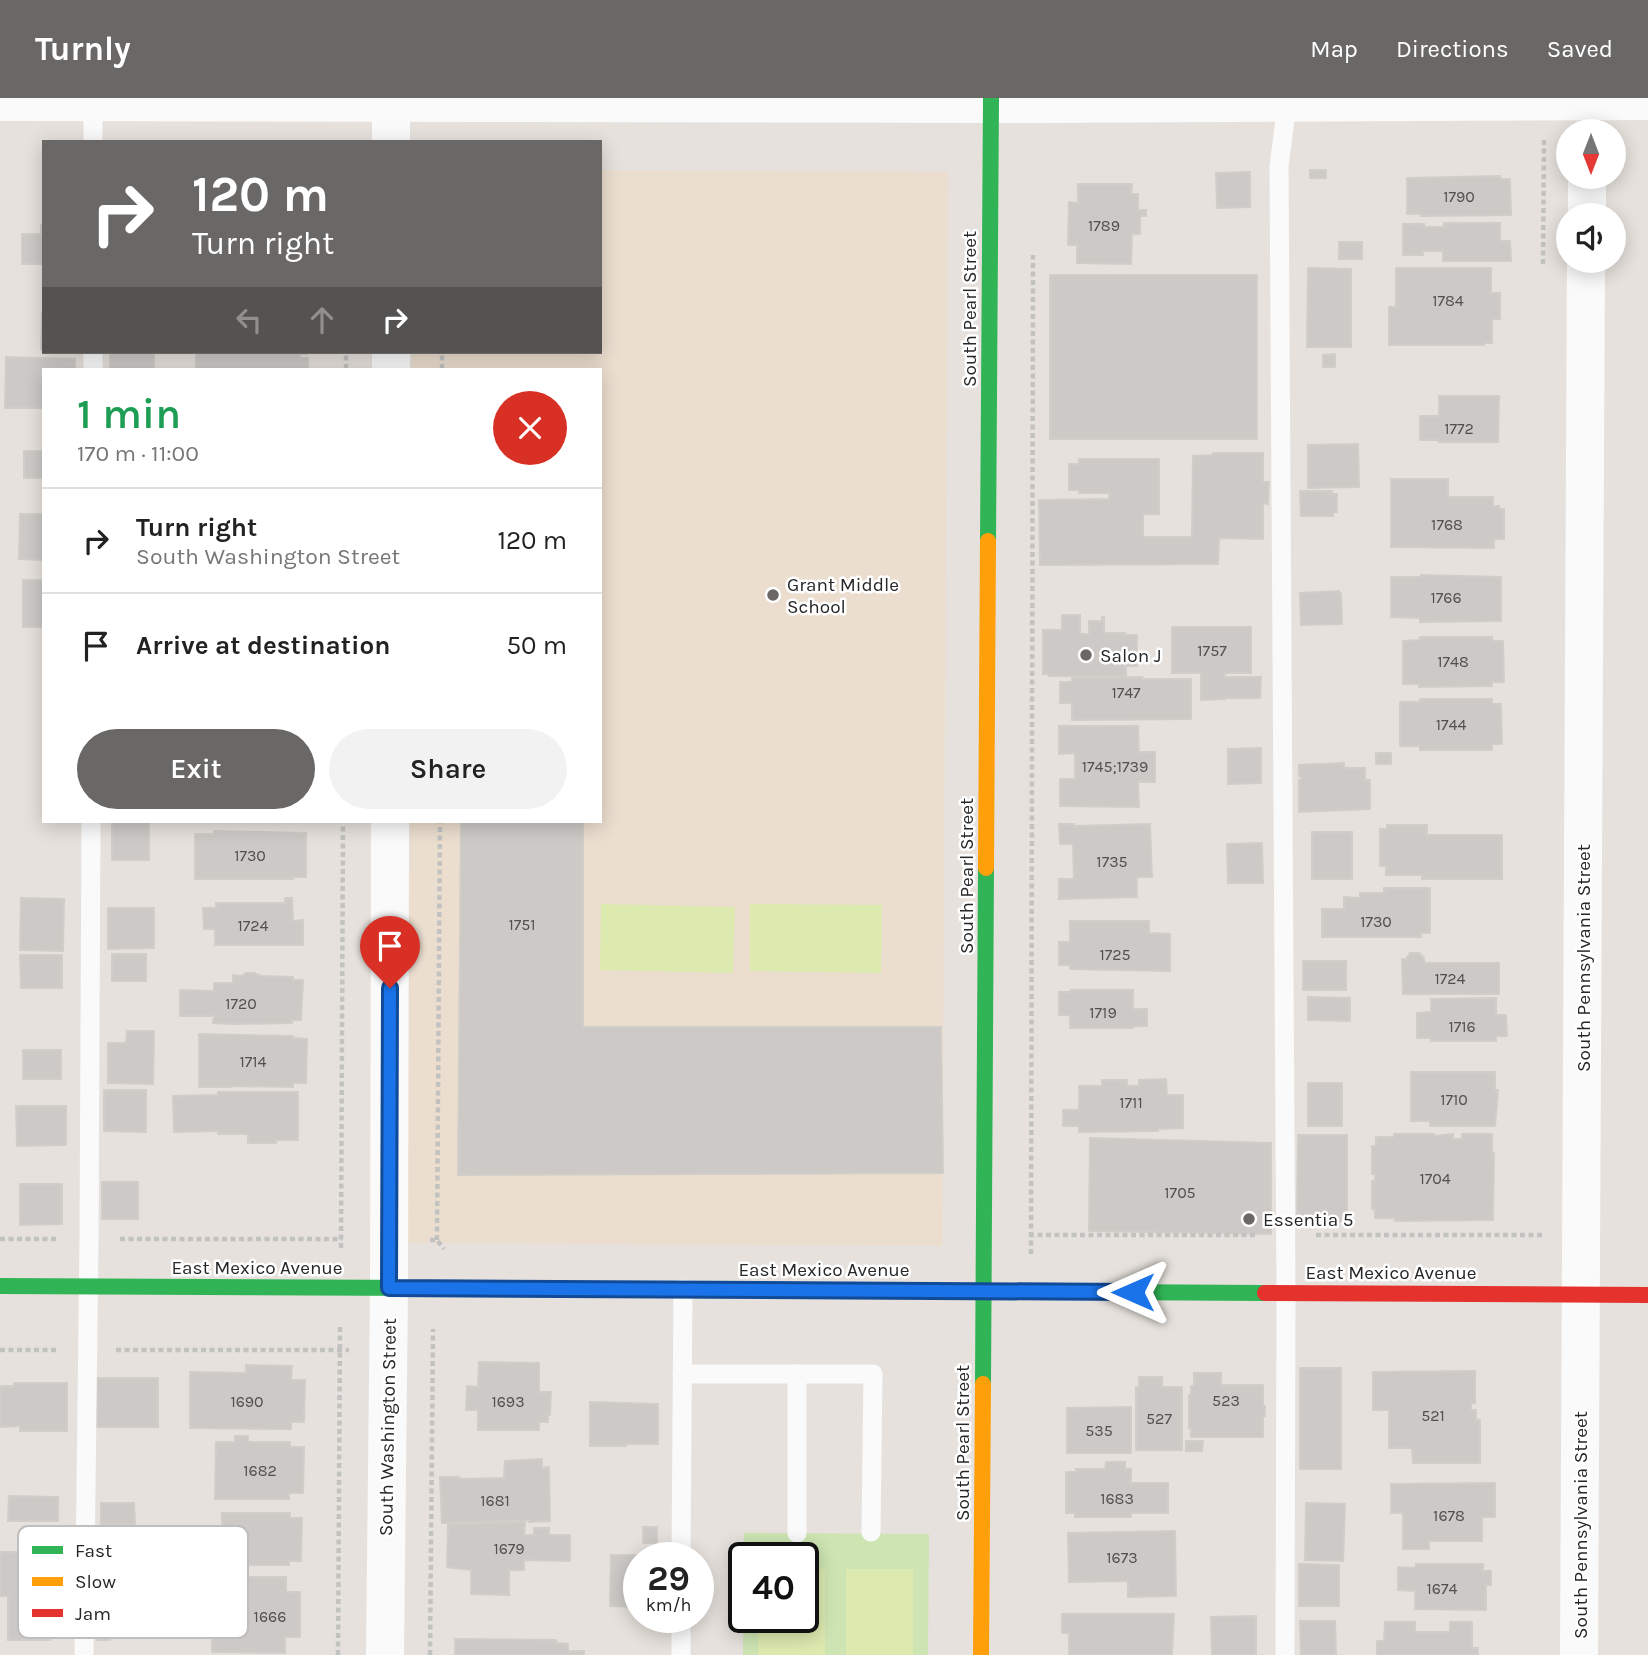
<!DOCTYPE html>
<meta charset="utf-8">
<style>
body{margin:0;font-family:Karla,sans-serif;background:#f2f2f2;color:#222;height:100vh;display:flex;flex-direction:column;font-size:26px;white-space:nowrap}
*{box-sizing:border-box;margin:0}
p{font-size:23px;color:#767676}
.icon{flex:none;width:38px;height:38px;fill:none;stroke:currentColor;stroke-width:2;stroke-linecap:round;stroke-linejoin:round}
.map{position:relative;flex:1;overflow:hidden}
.side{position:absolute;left:42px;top:270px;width:560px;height:455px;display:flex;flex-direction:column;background:#fff;border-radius:0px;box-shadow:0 4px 18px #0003}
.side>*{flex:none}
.banner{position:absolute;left:42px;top:42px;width:560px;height:214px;border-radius:0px;box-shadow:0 4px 18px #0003;background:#6a6866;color:#fff;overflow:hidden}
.needle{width:46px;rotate:180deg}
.buttons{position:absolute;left:1556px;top:21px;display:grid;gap:14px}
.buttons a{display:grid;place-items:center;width:70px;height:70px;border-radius:50%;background:#fff;box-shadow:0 4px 18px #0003;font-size:35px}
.speed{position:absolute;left:623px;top:1444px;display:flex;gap:14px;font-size:35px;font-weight:700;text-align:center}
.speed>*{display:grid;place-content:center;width:91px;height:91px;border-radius:50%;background:#fff;box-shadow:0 4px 18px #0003;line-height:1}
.speed small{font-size:18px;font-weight:400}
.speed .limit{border:4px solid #111;border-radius:10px;background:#fff;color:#111}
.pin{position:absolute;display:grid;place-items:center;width:60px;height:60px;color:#fff;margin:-72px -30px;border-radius:50% 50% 50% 0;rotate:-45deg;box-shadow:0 0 7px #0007}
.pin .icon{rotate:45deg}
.me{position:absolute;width:77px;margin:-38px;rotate:270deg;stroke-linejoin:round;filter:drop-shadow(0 0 5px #0008)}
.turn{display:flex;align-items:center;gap:24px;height:147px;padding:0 35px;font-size:32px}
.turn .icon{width:91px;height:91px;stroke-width:2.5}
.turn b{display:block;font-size:49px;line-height:60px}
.lanes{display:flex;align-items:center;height:66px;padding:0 35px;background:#0003;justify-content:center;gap:35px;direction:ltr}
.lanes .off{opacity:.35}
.round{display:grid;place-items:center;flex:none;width:74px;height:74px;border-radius:37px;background:#f2f2f2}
.head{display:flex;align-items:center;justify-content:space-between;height:119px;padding:0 35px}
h1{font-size:42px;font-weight:600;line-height:52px;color:#1e9e55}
.action{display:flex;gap:14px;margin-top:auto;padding:14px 35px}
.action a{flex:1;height:80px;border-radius:42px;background:#6a6866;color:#fff;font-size:28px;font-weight:600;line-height:80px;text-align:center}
.action a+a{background:#f2f2f2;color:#222}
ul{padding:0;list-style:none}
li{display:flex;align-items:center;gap:21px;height:105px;padding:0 35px;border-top:2px solid #e0e0e0}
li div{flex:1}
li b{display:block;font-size:26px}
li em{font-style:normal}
header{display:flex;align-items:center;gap:42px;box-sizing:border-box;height:98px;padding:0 35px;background:#6a6866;color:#fff}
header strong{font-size:33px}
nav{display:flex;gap:38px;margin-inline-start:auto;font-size:24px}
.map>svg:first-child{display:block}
.education{fill:#ebdecf}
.green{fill:#cee4b2;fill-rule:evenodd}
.pitch{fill:#dce9af}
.building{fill:#ccc9c6;stroke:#d1cdc8;stroke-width:2}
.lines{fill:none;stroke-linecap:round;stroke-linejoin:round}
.path{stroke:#c2c2c1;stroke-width:4.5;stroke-dasharray:5 3.5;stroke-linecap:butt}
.lane{stroke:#fbfafa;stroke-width:19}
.street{stroke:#fbfafa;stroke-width:38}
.fast{stroke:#30b455;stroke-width:16}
.slow{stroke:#ff9f0a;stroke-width:16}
.jam{stroke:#e5322d;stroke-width:16}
.route-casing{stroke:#114b97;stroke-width:18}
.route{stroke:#1a73e8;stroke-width:12}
.poi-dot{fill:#6a6866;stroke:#fff;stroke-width:2.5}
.labels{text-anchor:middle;stroke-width:5;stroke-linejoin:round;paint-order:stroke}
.number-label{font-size:16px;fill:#515050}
.street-label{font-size:19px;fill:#272727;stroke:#fff}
.poi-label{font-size:19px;fill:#272727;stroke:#fff;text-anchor:start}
.key{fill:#fff;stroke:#bebebe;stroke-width:2}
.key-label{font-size:19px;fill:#272727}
</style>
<header>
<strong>Turnly</strong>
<nav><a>Map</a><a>Directions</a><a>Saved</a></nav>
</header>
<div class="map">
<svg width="1648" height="1557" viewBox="0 0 1648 1557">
<rect width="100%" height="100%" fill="#e6e1dc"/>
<path class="education" d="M600,72L948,74L942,1148L407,1145L410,723H600V271H412V254H600Z"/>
<path class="green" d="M744,1435L929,1436L928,1557H743ZM744,1460H803V1519H744Z"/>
<g class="pitch">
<path d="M601,806L735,809L733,875L600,872Z"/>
<path d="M750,806L882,807L881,875L750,873Z"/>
<path d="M803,1471H825V1557H758V1519H803Z"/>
<rect x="846" y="1471" width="67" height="86"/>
</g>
<g class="building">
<rect x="1310" y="72" width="16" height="8"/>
<path d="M1250,74V109L1217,110L1216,75Z"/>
<path d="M1500,78V81H1510L1511,117L1421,118V116H1407V80Z"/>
<path d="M1078,86H1132L1131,96H1138V112H1146V118H1140V136H1132L1131,166L1077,165V147H1068L1069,104L1078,105Z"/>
<path d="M1444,125H1500V143H1510L1511,163H1443V153H1423V157H1403V126H1424V129H1444Z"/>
<path d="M41,127H44V166H22V136H41Z"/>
<rect x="1339" y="144" width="23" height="17"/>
<path d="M1308,170L1351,171V249H1307Z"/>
<path d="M1396,170H1491V195H1500V221H1492V245H1484V247H1389V209H1396Z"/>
<rect x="1050" y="177" width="207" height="164"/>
<path d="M42,215H44V252L41,251Z"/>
<rect x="110" y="254" width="44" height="17"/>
<path d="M196,254H307V256H300V260H308V271H196Z"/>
<path d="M1335,256V269H1323V257Z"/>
<path d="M6,259L75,261V271H44V310H5Z"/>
<path d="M1439,298H1499L1498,344H1439V342H1420V318H1439Z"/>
<path d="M1358,346L1359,389L1308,390V347Z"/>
<rect x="24" y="353" width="20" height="27"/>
<path d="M1213,355H1263V384H1269L1268,406L1263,405V441L1219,440L1218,466L1040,467L1039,402L1109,401V395H1079V392H1069V366H1079V361H1159V416H1143V439H1192L1193,358L1213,357Z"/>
<path d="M1391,381H1448V399H1493V408H1499V411H1504V441H1494V450L1391,449Z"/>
<path d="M1300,393H1332V396H1337V414H1333V418H1301Z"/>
<path d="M20,416H44V462L19,461Z"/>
<path d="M1421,477L1501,479V523L1420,524V520L1391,519V479H1421Z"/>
<rect x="23" y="482" width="21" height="47"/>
<path d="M1339,493V495H1341L1342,526L1301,527L1300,495Z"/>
<path d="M1062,517H1080V536H1089V523H1102V519H1104V535H1125V537H1137V568H1126V578H1049V576H1043V532H1062Z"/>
<path d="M1172,529H1251V575H1225V579H1261L1260,600H1225V601L1201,602V575H1172Z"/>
<path d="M1420,539H1492V543H1503L1504,584H1492V588L1419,589V586H1403V543L1420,542Z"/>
<path d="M1142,579V581H1191V621L1072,622V605H1060V584H1072V580Z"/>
<path d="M1420,601H1492V606H1501L1502,646H1492V652H1420V648H1400V604H1420Z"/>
<path d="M1059,628H1138L1139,654H1155V684H1138L1139,709L1060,708V681H1075V655L1059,656Z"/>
<path d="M1261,650V685L1228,686V651Z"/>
<rect x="1376" y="655" width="15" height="11"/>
<path d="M1344,665V670H1365V682H1370V711L1299,714V682H1301V678H1299V667Z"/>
<rect x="112" y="723" width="37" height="39"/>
<path d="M461,723H583V929H941L943,1075L458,1077Z"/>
<path d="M1059,726H1074V728L1150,726L1152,779H1137V799L1059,801V781H1074L1073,746H1060Z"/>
<path d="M1387,727H1427V737H1502V781H1422V777H1386V768H1380V731H1387Z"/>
<path d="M214,733L306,735V779H293V781H195V736H214Z"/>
<rect x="1312" y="734" width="40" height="47"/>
<path d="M1262,745L1263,785H1228L1227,746Z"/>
<path d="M1384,790H1430V835H1421V839H1322V811H1344V799L1360,800V795H1384Z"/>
<path d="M21,800L64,801L63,853L20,852Z"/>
<path d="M285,800H292L293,823L303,822V847H215V831H204L203,810H216V805H285Z"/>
<path d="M108,810H154V850L108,851Z"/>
<path d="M1070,823H1149V835L1170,836V873L1070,871V867H1059V844H1070Z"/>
<path d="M1410,855H1419L1424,860V865H1499V896H1403L1402,861H1406Z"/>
<rect x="112" y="856" width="34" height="27"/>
<path d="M20,857H62V890H21Z"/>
<rect x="1303" y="863" width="43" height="29"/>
<path d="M246,875H254L261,878L293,879V882H303L301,922H292V925L233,926L213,925L214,918H180V892L214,893V885H233V877L242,878Z"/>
<path d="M1071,892H1133V911H1147V928H1133V930H1070V917H1059V894H1071Z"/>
<path d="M1308,899L1350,900V923L1308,922Z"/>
<path d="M1496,900V917H1506L1507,938H1496V943H1431V940H1417V915L1431,914V901Z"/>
<path d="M127,933H154L153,986L108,985V945H126Z"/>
<path d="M199,936L293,938V940L307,941L306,985H293V989L231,988V989H199Z"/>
<rect x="23" y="952" width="38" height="29"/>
<path d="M1411,974H1495V992H1498L1495,1028H1430V1023H1411Z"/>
<path d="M1166,981L1167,997H1183V1030L1158,1031V1033L1079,1034V1028H1063V1012H1079V988H1102V982H1127V988H1139V982Z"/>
<rect x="1308" y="985" width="34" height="43"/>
<path d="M104,992H146V1034L104,1033Z"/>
<path d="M218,994H298V1042H276V1045H248V1036H218V1033L174,1034L173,998L218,997Z"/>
<path d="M16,1008H66V1047L17,1048Z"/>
<path d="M1394,1036H1434V1038L1453,1036V1041H1462V1036H1492V1055H1494L1493,1122L1395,1123V1120H1375V1111H1372V1083H1375V1076H1372V1048H1376V1039H1394Z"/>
<path d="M1298,1037H1347V1124L1297,1123Z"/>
<path d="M1090,1040L1271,1045V1136L1089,1133Z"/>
<rect x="102" y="1084" width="36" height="37"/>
<path d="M20,1086H62V1126L20,1127Z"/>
<path d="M479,1264L539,1265V1294H551L550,1317H548V1324H539V1332H478V1312H466L467,1288L478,1289Z"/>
<path d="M246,1267L292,1268L291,1282H305L304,1324H291V1331L190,1330V1274L246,1275Z"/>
<rect x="1300" y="1270" width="41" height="101"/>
<path d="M1475,1273V1305H1471V1312H1476V1322H1480V1365H1413L1412,1350H1389V1312H1373V1274Z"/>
<path d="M1194,1275H1221V1287H1263V1308H1265V1318H1263V1339H1191V1330H1189V1297H1191V1288H1194Z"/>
<path d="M1139,1279H1162V1289H1182V1352H1136V1289H1139Z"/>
<rect x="97" y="1280" width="61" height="49"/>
<path d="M14,1285H67V1333H20V1328L0,1329V1288H14Z"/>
<path d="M590,1304L658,1306V1346H626V1348H590Z"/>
<path d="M1131,1309V1355H1067V1310Z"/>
<path d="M235,1338H248V1344H290V1349H304L303,1395H289V1401H215L216,1344H235Z"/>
<path d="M1186,1343H1203L1202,1353H1186Z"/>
<path d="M542,1361V1370L549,1369L550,1423L529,1424V1422L442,1425L440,1379H459V1381L504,1380L505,1363Z"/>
<path d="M1106,1364H1125V1371H1131V1385H1168V1415H1131V1419H1075V1415H1066V1374H1076V1371H1105Z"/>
<path d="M1495,1385V1419H1482V1443H1429V1451H1403V1415H1391V1386Z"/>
<path d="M9,1398L58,1399V1423H8Z"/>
<path d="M101,1405H134L135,1426H101Z"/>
<path d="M1306,1405L1345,1406L1343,1463L1305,1462Z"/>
<path d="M222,1415H290V1420H302L301,1463H289V1467H222Z"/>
<path d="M525,1424L524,1437H534V1430H549V1437H570V1463L524,1462V1472H509V1497L471,1496V1472L447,1469L448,1426Z"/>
<rect x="643" y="1429" width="14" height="16"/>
<path d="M1175,1433L1176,1498L1128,1499V1483L1069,1484L1068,1435Z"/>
<path d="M0,1454H52L50,1542H8V1498H0Z"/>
<path d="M611,1457H656V1460H639V1509L610,1508Z"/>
<path d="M1299,1466L1339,1467V1508H1299Z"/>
<path d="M1416,1466H1483V1473H1491V1487H1486V1512L1415,1511V1493L1398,1492V1469L1416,1470Z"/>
<path d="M212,1479H286V1494H300V1539H285V1555L212,1554V1532H239V1503H212Z"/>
<path d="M96,1491H114V1499H137V1534H110V1542H97V1532H99V1499H96Z"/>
<path d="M1062,1516H1174L1172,1557H1069V1535H1062Z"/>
<path d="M1256,1518V1557H1212L1211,1519Z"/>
<path d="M1300,1523H1335L1336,1557H1301Z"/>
<path d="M1385,1524H1415V1534H1450V1524H1472V1550H1478V1557H1377V1543H1384Z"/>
<path d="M455,1541L556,1542V1545L568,1546V1553H584V1557H455Z"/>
</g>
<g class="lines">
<g class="path">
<path d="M1543,166L1544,41"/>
<path d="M346,271V254"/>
<path d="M442,271V254"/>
<path d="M1029,1137H1255"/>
<path d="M1316,1137H1542"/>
<path d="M0,1141H59"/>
<path d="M120,1141H342"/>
<path d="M430,1142H437L444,1151"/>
<path d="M437,1142L440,723"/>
<path d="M341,1150L343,723"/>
<path d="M1031,1156L1033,157"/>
<path d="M0,1252H59"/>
<path d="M116,1252H349"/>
<path d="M338,1557L340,1227"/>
<path d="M430,1557L433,1231"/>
</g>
<g class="lane">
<path d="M93,44V0"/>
<path d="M93,271V254"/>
<path d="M682,1276H873L871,1434"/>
<path d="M797,1276V1435"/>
<path d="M681,1460L683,1191"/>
<path d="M84,1557L89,1141L91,723"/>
<path d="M681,1557V1519"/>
<path d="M1285,1557L1286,1195L1279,68L1288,0"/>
</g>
<g class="street">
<path d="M0,4L1041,6L1648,3"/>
<path d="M391,44V0"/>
<path d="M1587,117V79"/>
<path d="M391,271V254"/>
<path d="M385,1557L389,1190L390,723"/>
<path d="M1579,1557L1586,163"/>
</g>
<g class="fast">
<path d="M988,443L991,0"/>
<path d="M0,1188L427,1190"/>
<path d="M727,1192L1265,1195"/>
<path d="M983,1286L986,770"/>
</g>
<g class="slow">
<path d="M986,770L988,443"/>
<path d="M427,1190L727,1192"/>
<path d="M981,1557L983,1286"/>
</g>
<path class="jam" d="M1265,1195L1648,1197"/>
</g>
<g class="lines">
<g class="route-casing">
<path id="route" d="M390,890L389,1190L1133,1194"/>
</g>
<use href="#route" class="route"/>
</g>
<g class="poi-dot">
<circle cx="773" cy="497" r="7"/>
<circle cx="1086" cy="557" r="7"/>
<circle cx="1249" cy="1121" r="7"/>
</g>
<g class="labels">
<g class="number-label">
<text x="1459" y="104">1790</text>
<text x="1104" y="133">1789</text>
<text x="1448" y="208">1784</text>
<text x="1459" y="336">1772</text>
<text x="1447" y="432">1768</text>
<text x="1446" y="505">1766</text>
<text x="1212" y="558">1757</text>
<text x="1453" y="569">1748</text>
<text x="1126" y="600">1747</text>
<text x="1451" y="632">1744</text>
<text x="1115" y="674">1745;1739</text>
<text x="250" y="763">1730</text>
<text x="1112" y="769">1735</text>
<text x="1376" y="829">1730</text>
<text x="522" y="832">1751</text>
<text x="253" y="833">1724</text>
<text x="1115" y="862">1725</text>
<text x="1450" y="886">1724</text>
<text x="241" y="911">1720</text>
<text x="1103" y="920">1719</text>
<text x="1462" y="934">1716</text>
<text x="253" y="969">1714</text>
<text x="1454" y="1007">1710</text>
<text x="1131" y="1010">1711</text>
<text x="1435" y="1086">1704</text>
<text x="1180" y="1100">1705</text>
<text x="1226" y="1308">523</text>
<text x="247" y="1309">1690</text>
<text x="508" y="1309">1693</text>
<text x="1433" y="1323">521</text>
<text x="1159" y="1326">527</text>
<text x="1099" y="1338">535</text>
<text x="260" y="1378">1682</text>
<text x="1117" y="1406">1683</text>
<text x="495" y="1408">1681</text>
<text x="1449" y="1423">1678</text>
<text x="509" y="1456">1679</text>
<text x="1122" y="1465">1673</text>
<text x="1442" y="1496">1674</text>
<text x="270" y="1524">1666</text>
</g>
<g class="street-label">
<text transform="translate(969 211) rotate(-90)" y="7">South Pearl Street</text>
<text transform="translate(966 778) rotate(-90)" y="7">South Pearl Street</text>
<text transform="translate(1583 860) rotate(-90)" y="7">South Pennsylvania Street</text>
<text x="257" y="1176">East Mexico Avenue</text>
<text x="824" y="1178">East Mexico Avenue</text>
<text x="1391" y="1181">East Mexico Avenue</text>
<text transform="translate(387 1329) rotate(-89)" y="7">South Washington Street</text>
<text transform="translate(962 1345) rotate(-90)" y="7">South Pearl Street</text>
<text transform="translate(1580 1427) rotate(-90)" y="7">South Pennsylvania Street</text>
</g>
<g class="poi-label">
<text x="787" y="493">Grant Middle<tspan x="787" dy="22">School</tspan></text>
<text x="1100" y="564">Salon J</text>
<text x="1263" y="1128">Essentia 5</text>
</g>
</g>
<rect x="18" y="1428" width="230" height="112" rx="10" class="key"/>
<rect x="32" y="1448" width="31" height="8" fill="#30b455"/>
<rect x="32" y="1479" width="31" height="9" fill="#ff9f0a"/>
<rect x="32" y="1511" width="31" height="8" fill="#e5322d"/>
<g class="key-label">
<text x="75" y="1459">Fast</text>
<text x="75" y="1490">Slow</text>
<text x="75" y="1522">Jam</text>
</g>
</svg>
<div class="buttons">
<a><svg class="needle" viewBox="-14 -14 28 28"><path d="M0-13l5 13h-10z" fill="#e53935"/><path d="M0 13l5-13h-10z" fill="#767676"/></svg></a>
<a><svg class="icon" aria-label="sound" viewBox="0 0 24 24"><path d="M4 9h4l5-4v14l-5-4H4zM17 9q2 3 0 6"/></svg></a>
</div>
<div class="speed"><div>29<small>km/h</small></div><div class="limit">40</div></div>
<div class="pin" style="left:390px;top:890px;background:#d93025"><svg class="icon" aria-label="arrive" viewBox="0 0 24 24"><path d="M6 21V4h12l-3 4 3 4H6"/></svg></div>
<svg class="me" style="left:1133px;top:1194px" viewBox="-20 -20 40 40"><path d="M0-17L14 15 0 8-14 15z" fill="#1a73e8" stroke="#fff" stroke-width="4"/></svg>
<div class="banner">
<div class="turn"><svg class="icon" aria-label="right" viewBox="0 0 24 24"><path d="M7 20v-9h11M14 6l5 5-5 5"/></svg><div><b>120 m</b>Turn right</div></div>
<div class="lanes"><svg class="icon off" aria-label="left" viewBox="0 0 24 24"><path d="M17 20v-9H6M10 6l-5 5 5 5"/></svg><svg class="icon off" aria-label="ahead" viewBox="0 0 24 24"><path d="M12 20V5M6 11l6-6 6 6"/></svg><svg class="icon" aria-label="right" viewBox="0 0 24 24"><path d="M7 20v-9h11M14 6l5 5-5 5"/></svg></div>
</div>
<section class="side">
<div class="head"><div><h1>1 min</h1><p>170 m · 11:00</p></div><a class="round" style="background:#d93025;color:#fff"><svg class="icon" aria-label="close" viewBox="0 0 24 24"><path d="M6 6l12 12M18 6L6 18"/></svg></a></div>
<ul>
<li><svg class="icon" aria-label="right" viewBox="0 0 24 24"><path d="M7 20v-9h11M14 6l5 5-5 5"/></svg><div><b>Turn right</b><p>South Washington Street</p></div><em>120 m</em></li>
<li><svg class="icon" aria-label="arrive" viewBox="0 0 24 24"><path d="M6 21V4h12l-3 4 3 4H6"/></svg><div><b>Arrive at destination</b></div><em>50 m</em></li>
</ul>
<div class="action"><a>Exit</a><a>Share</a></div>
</section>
</div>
